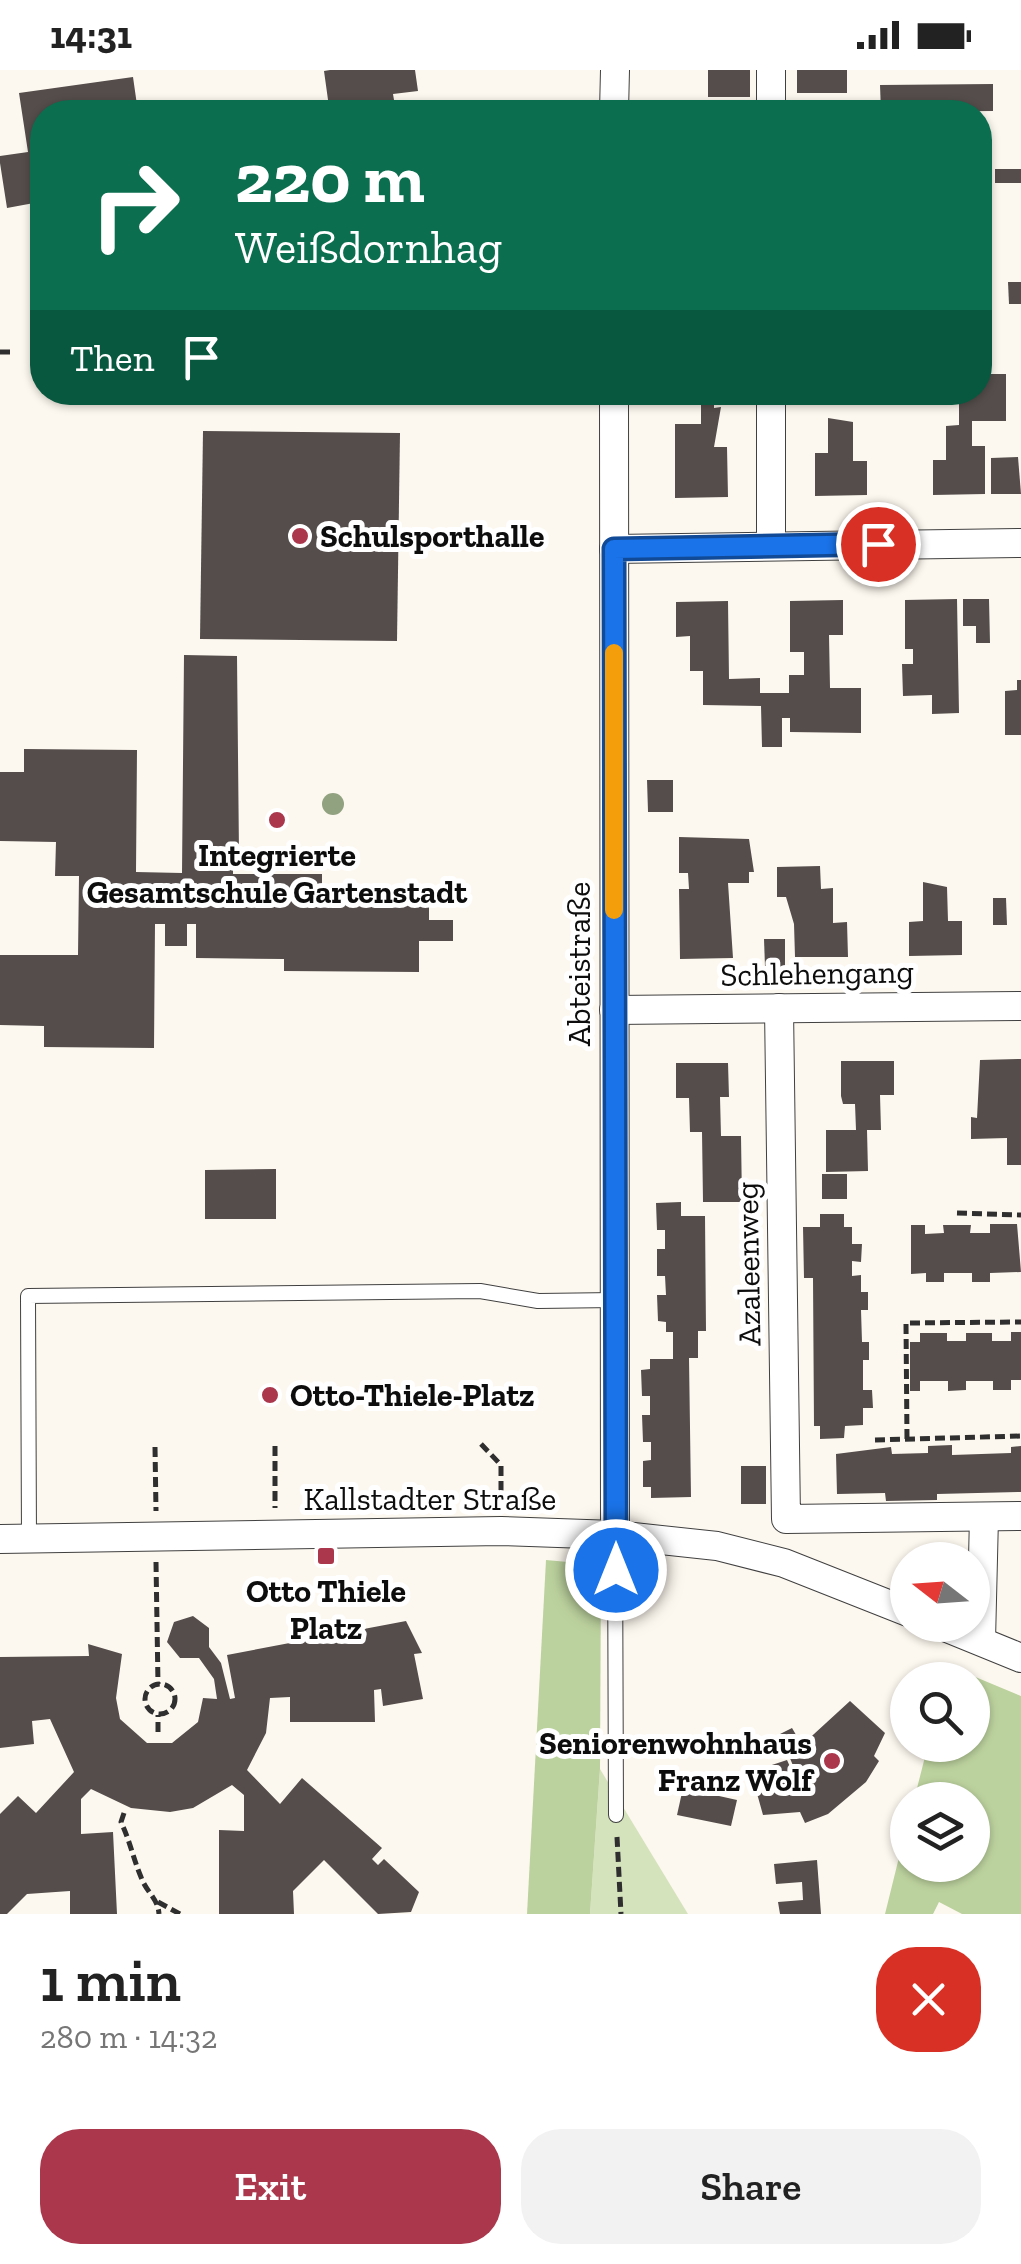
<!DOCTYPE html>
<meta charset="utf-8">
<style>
body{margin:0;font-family:"Zilla Slab",serif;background:#f2f2f2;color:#222;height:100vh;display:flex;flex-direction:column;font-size:38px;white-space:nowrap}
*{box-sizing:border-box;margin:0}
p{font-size:32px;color:#767676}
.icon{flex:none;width:55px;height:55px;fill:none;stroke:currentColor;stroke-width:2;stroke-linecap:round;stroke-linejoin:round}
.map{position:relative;height:1844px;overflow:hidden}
.side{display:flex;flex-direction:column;background:#fff;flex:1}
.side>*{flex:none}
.hud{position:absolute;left:30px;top:30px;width:962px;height:305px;border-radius:40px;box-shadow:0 2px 8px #0004;background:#0b6e4f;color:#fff;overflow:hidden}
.needle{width:65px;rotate:287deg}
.fabs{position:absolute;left:890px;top:1472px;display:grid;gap:20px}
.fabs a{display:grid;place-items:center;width:100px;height:100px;border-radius:50%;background:#fff;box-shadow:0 2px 8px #0004;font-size:50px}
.pin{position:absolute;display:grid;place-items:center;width:85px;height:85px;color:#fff;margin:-42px;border:5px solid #fff;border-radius:50%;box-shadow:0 2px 10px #0007}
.me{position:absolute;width:110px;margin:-55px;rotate:0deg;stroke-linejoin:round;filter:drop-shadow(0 0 8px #0008)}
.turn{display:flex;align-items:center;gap:35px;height:210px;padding:0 40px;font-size:45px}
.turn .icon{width:130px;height:130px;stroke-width:2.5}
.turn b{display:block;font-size:70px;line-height:85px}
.then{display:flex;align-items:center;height:95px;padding:0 40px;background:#0003;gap:20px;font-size:38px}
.round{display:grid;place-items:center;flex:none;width:105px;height:105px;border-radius:40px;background:#f2f2f2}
.headline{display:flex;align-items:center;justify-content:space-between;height:170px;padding:0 40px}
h1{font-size:60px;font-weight:600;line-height:75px}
.cta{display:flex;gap:20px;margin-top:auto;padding:20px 40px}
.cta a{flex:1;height:115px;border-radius:40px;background:#aa374b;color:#fff;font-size:40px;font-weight:600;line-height:115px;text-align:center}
.cta a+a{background:#f2f2f2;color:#222}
.status{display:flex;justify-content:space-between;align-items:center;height:70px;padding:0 50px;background:#fff;direction:ltr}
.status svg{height:28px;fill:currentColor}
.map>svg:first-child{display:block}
.green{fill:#d5e3bd}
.forest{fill:#bcd29e}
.building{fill:#544d4b}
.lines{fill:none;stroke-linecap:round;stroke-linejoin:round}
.service-casing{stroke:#404040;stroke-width:16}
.minor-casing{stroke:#404040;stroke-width:30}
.path{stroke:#2f2f2f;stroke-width:5;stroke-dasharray:10 5;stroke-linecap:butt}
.service{stroke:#fff;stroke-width:14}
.minor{stroke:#fff;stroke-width:28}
.tree{fill:#91a280}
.route-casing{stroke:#114b97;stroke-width:25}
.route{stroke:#1a73e8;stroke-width:18}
.slow{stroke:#f59e0b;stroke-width:18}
.poi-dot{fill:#aa374b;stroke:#fff;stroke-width:4}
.labels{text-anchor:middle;stroke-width:10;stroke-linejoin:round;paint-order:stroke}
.poi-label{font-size:32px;font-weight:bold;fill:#0d0d0d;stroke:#fff;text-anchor:start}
.street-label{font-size:32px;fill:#0d0d0d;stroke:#fff}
</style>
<div class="status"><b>14:31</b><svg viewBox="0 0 49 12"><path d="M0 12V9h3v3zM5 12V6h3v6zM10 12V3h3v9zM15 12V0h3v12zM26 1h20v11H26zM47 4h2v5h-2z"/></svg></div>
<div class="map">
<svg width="1021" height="1844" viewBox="0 0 1021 1844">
<rect width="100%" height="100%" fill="#fdf8ef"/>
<path class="green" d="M600,1699L688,1844H590Z"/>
<g class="forest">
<path d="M546,1490L601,1495L600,1699L590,1844H527Z"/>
<path d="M949,1596L1021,1626V1844H962L939,1832L933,1844H885L907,1755L908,1795H972V1730H914L928,1675H972V1610H945Z"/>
</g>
<g class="building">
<path d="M330,0H415L418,21L393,24L396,42H349L348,34L329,37L324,1Z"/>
<rect x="708" y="0" width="42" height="27"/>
<rect x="797" y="0" width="50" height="23"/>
<path d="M133,7L138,42H42L40,172L34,133L7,138L0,93V86L28,82L19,23Z"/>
<path d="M993,14V41L881,42L880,15Z"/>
<rect x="995" y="99" width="26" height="14"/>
<path d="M1008,212H1021V234H1009Z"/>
<path d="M980,304H1006V351H972V376H985V424L933,425V390H946V356L959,355V322H980Z"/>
<path d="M701,322H714V338L721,337L714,377H727L728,427L675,428V354H701Z"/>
<path d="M828,348L853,352V391H867V425L815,426V383H828Z"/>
<path d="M203,361L400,363L397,571L200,569Z"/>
<path d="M1018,387L1021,424H991V388Z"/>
<path d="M957,529L959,643L932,644V625L903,626L902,594H913V579H905V530Z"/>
<path d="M963,529H989L990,573H976V556H963Z"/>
<path d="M843,530V565H829L830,618H861V663L790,662V648H782V677H762L761,636L703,635V601H690V566L676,567V532L728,531L729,609L760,608V623H789V605H804V582H790V531Z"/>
<path d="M184,585L237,586L239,785H233V804H322V815L429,816V850H453V871H419V902L284,901V889L196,888V854H187V876H165V854H155L154,978L44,977V956L0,955V885H78L79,806H55L56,772L0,771V702H24V679L137,680L136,802L182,803Z"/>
<path d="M1017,610H1021V665H1005V621L1017,620Z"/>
<path d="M647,710H673V742H648Z"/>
<path d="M679,767L749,769L754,802H749V813H728L733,888L680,889L679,819H689L688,803H679Z"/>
<path d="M820,796L821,819L833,818V853L847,852L848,887H795L794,854L786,827H777V797Z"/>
<path d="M923,812L947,817L948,851H962V885L909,886V852L923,851Z"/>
<path d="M993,828H1006L1007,855H993Z"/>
<path d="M764,869H785V897H765Z"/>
<path d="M1021,989V1095H1007V1068L971,1069V1047L977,1048L980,990Z"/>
<path d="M841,991H894V1025H880L881,1060H867L868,1101L826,1102V1060H856L855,1034H843L841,1026Z"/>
<path d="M676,993H728L729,1027H720L721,1066H741L742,1132H703L702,1062H690L689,1028H676Z"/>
<path d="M276,1099V1149H205V1100Z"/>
<rect x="822" y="1104" width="25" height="25"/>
<path d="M681,1132V1146H705L706,1261H698V1288H689L691,1427L651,1428V1417H643V1391L651,1390V1372H643L642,1345H650V1326H642L641,1300L650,1299V1289H673V1262H666V1252L658,1251L657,1225H666L665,1206H657V1179H665V1160H657L656,1133Z"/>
<path d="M820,1144H844V1157H852V1174H862L861,1192L852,1191V1206L861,1205V1222H868V1240H861L862,1272H869V1290H863V1320H872L873,1338H863V1355L845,1356L844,1368L820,1369V1356H814L813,1208H804L803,1157H820Z"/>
<path d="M990,1154H1017L1021,1202L990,1203V1212H972V1203H944V1212H926V1203L911,1204V1155H925V1164L944,1163L943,1155H971L970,1163H990Z"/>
<path d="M1011,1262H1021V1310H1011V1320H993V1311H966V1320L948,1321V1311H920V1321H910V1272H920V1263H947V1271H966V1263H992V1271H1011Z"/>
<path d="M952,1375V1385L1011,1383V1377L1021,1376V1422L937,1424V1430L886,1431L885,1423L837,1424L836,1384L891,1377L892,1384L928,1383V1376Z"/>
<rect x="741" y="1396" width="25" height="38"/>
<path d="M193,1546L209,1558V1577L221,1593L230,1629L235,1628L227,1585L406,1551L422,1583L414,1584L423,1629L383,1636L381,1619L374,1620L375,1652H290V1627L270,1628L266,1663L247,1700L280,1734L302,1708L382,1778L372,1789L378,1795L384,1789L419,1822L411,1842L378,1844L324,1790L293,1821L294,1844H219V1760L244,1761V1725L232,1715L193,1738L170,1742L131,1738L91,1719L81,1729V1764L113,1762L117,1844H70V1821L27,1824L7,1844H0V1744L18,1726L36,1743L74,1702L50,1649L32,1651L34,1674L0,1678V1587L89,1586L88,1574L122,1584L116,1628L120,1649L147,1673H172L198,1652L203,1628L217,1629L214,1609L199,1588H180L167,1572L174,1552Z"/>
<path d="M850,1631L885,1663L874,1686L879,1691L866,1712L828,1744L805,1753L800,1742L763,1745L751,1702L787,1690L791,1699L794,1698L780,1664L792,1658L802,1675Z"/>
<path d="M683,1718L737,1730L731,1756L677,1745Z"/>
<path d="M817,1790L821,1844H780L778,1832L803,1830L802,1812L776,1814L774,1794Z"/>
</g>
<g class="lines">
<g class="service-casing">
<g id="service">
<path d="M615,1465L616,1745"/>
<path d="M29,1469L28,1226L480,1221L538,1231L615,1230"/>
</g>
</g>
<g class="minor-casing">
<g id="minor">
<path d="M614,42L615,0"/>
<path d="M771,42V0"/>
<path d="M614,322L615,1465"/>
<path d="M771,322V475"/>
<path d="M614,479L1021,473"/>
<path d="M779,938L786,1449L1021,1446"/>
<path d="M614,940L1021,936"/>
<path d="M0,1469L501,1461L615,1465L717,1476L784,1493L908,1542"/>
<path d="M940,1555L1021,1588"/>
<path d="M981,1571L984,1447"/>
</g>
</g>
<g class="path">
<path d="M0,282H10"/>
<path d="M957,1143L1021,1145"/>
<path d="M907,1369L906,1253L1021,1252"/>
<path d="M875,1370L1021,1366"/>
<path d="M481,1374L501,1395V1433"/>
<path d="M275,1376V1438"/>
<path d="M155,1377L156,1441"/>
<path d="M156,1492L158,1614"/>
<circle cx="160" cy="1629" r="15"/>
<path d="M158,1662V1645"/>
<path d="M124,1743L121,1752C130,1771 133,1788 141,1807C146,1822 158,1828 159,1844"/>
<path d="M617,1767L621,1844"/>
<path d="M158,1832L180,1844"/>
</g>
<use href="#service" class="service"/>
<use href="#minor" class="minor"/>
</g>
<circle class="tree" cx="333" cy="734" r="11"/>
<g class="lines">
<g class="route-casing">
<path id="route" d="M616,1500L614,479L878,474"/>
</g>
<use href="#route" class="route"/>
<path class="slow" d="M614,840V583"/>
</g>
<g class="poi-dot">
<circle cx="300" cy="466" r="10"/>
<circle cx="277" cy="750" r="10"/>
<circle cx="270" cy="1325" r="10"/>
<rect x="316" y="1476" width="20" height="20" rx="5"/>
<circle cx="832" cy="1691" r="10"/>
</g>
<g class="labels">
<g class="poi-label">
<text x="320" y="477">Schulsporthalle</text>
<text x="277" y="796" text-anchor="middle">Integrierte<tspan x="277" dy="37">Gesamtschule Gartenstadt</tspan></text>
<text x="290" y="1336">Otto-Thiele-Platz</text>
<text x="326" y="1532" text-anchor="middle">Otto Thiele<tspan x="326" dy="37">Platz</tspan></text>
<text x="812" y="1684" text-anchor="end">Seniorenwohnhaus<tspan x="812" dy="37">Franz Wolf</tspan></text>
</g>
<g class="street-label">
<text transform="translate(579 894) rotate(-90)" y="11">Abteistraße</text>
<text transform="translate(817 903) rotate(-1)" y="11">Schlehengang</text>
<text transform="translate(748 1194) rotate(-91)" y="11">Azaleenweg</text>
<text x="430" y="1440">Kallstadter Straße</text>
</g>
</g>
</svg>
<div class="fabs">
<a><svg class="needle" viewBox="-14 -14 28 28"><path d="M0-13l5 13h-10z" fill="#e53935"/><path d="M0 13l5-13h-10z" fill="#767676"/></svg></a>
<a><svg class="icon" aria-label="search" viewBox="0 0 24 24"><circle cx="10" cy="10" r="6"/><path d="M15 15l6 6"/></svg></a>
<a><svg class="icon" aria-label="layers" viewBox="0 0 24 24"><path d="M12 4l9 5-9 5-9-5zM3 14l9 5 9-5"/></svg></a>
</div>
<div class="pin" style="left:878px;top:474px;background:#d93025"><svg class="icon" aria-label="arrive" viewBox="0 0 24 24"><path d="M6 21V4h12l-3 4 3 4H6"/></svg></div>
<svg class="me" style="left:616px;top:1500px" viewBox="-20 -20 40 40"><circle r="17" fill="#1a73e8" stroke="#fff" stroke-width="3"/><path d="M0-11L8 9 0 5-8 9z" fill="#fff"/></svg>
<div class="hud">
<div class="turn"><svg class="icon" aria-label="right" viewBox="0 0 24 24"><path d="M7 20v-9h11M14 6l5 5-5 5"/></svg><div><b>220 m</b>Weißdornhag</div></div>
<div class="then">Then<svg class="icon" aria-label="arrive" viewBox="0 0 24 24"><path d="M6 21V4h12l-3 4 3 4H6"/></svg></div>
</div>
</div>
<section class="side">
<div class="headline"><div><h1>1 min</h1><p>280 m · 14:32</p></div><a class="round" style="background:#d93025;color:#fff"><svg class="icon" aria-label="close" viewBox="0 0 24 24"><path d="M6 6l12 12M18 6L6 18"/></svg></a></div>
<div class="cta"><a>Exit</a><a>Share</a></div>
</section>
